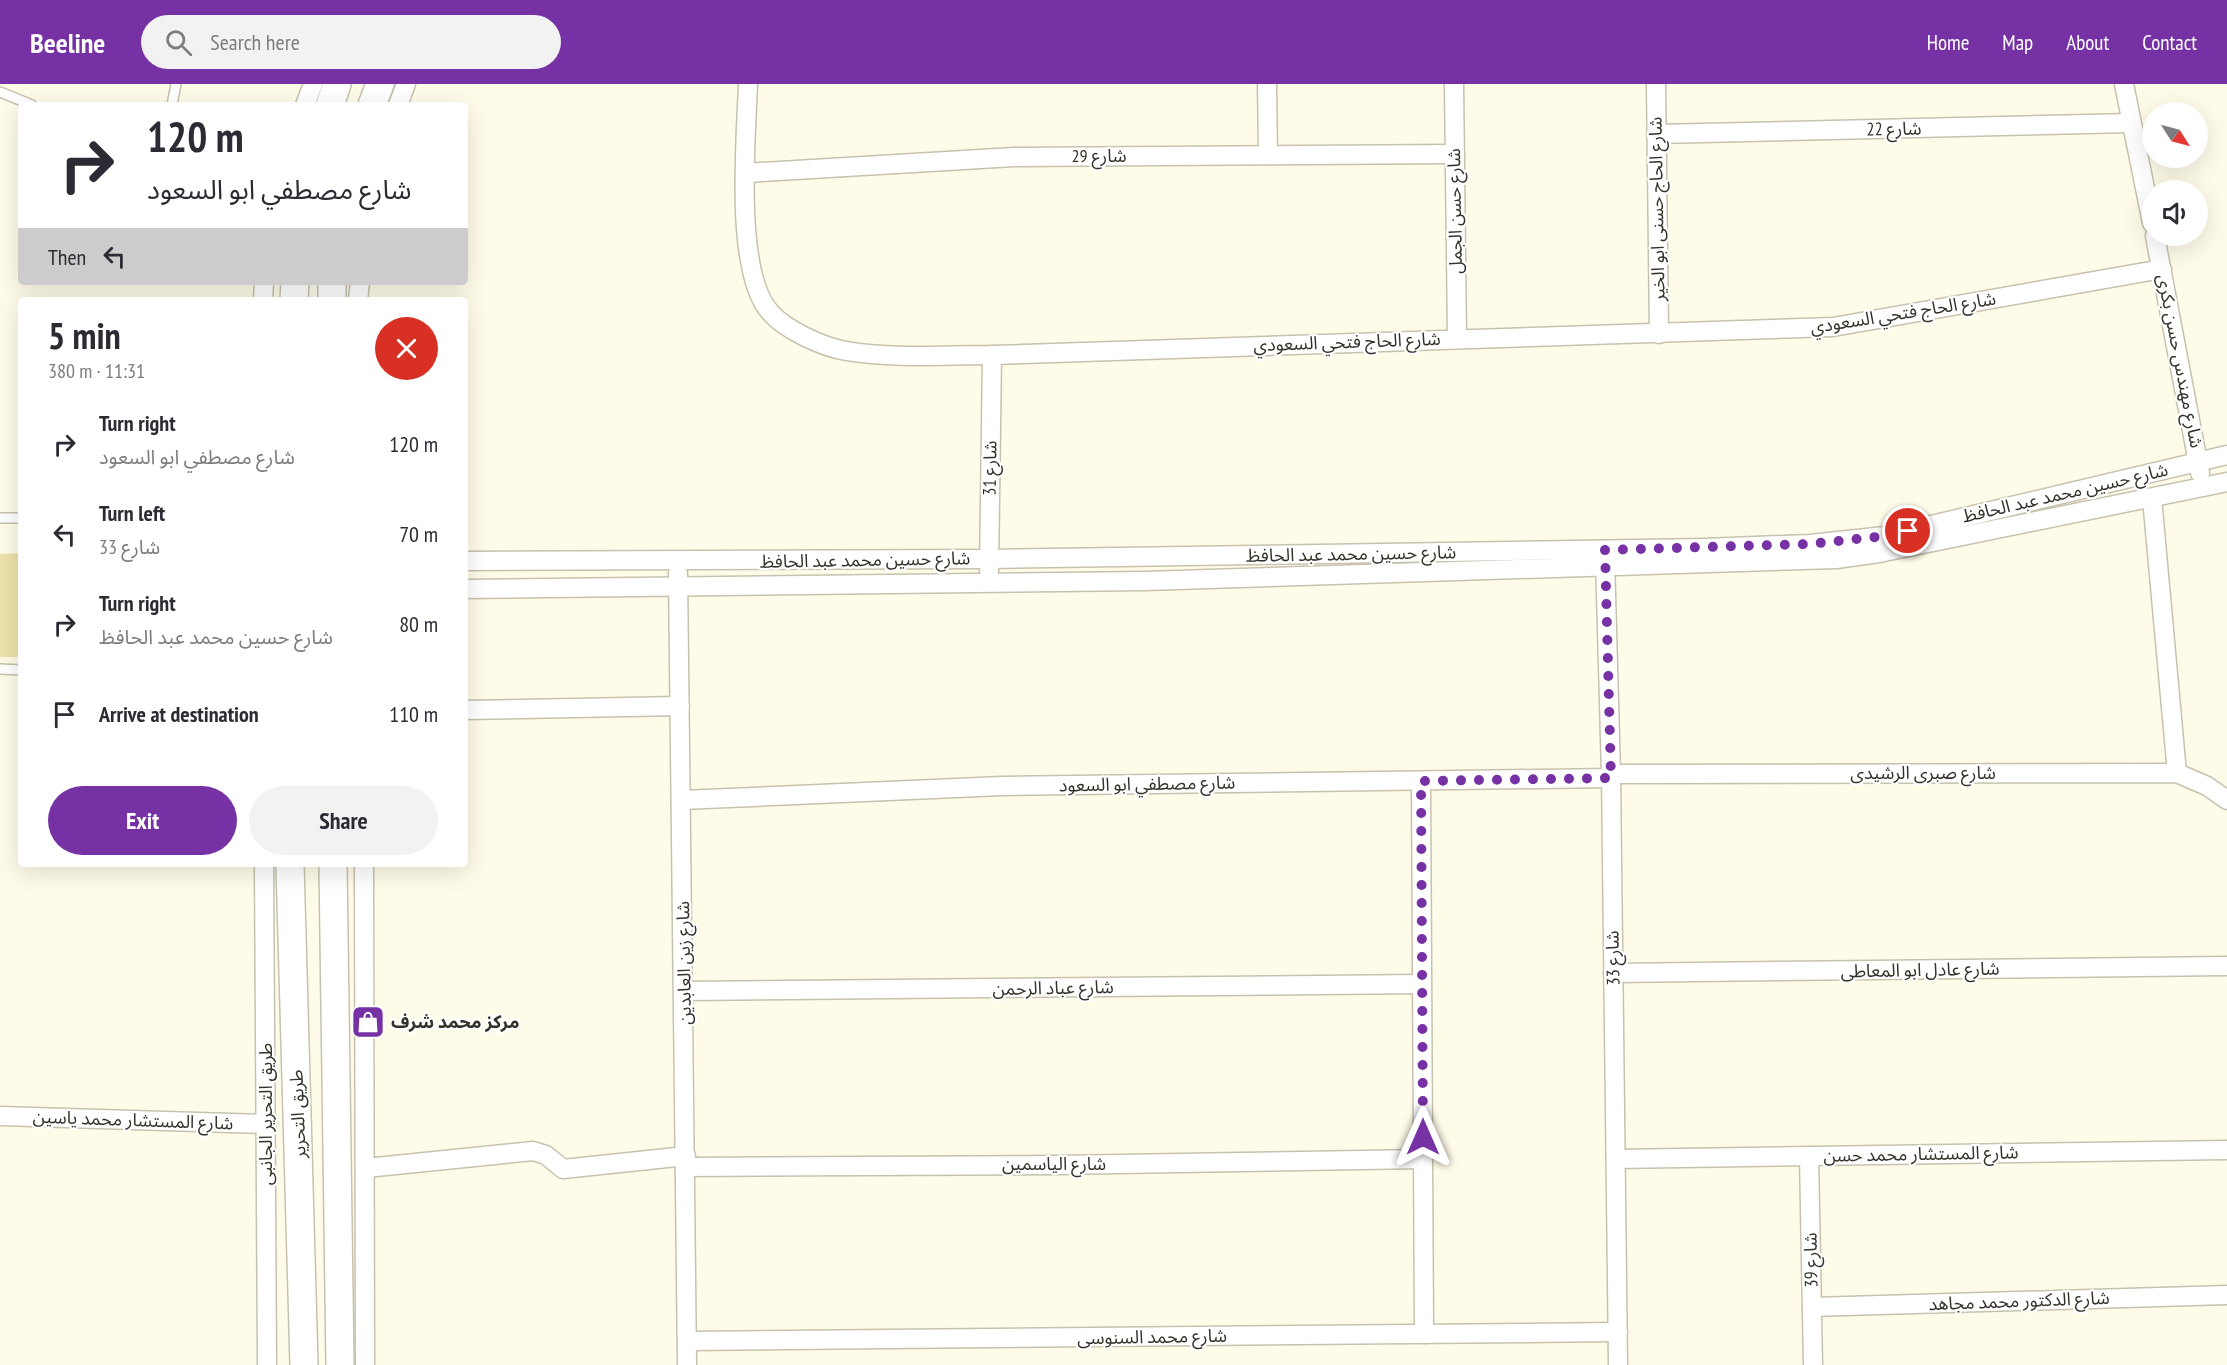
<!DOCTYPE html>
<meta charset="utf-8">
<style>
body{margin:0;font-family:"PT Sans Narrow","Noto Sans Arabic",sans-serif;background:#f2f2f3;color:#2b2b33;height:100vh;display:flex;flex-direction:column;font-size:22px;white-space:nowrap}
*{box-sizing:border-box;margin:0}
p{font-size:20px;color:#7c7c81}
.icon{flex:none;width:33px;height:33px;fill:none;stroke:currentColor;stroke-width:2;stroke-linecap:round;stroke-linejoin:round}
.map{position:relative;flex:1;overflow:hidden}
.sheet{position:absolute;left:18px;top:213px;width:450px;height:570px;display:flex;flex-direction:column;background:#fff;border-radius:6px;box-shadow:0 6px 24px #0002}
.sheet>*{flex:none}
.top-card{position:absolute;left:18px;top:18px;width:450px;height:183px;border-radius:6px;box-shadow:0 6px 24px #0002;background:#fff;color:#2b2b33;overflow:hidden}
.needle{width:39px;rotate:126deg}
.tools{position:absolute;left:2142px;top:18px;display:grid;gap:12px}
.tools a{display:grid;place-items:center;width:66px;height:66px;border-radius:50%;background:#fff;box-shadow:0 6px 24px #0002;font-size:30px}
.pin{position:absolute;display:grid;place-items:center;width:51px;height:51px;color:#fff;margin:-26px;border:3px solid #fff;border-radius:50%;box-shadow:0 2px 6px #0007}
.me{position:absolute;width:66px;margin:-33px;rotate:0deg;stroke-linejoin:round;filter:drop-shadow(0 0 4px #0008)}
.turn{display:flex;align-items:center;gap:21px;height:126px;padding:0 30px;font-size:27px}
.turn .icon{width:78px;height:78px;stroke-width:2.5}
.turn b{display:block;font-size:42px;line-height:51px}
.then{display:flex;align-items:center;height:57px;padding:0 30px;background:#0003;gap:12px;font-size:22px}
.round{display:grid;place-items:center;flex:none;width:63px;height:63px;border-radius:32px;background:#f2f2f3}
.overview{display:flex;align-items:center;justify-content:space-between;height:102px;padding:0 30px}
h1{font-size:36px;font-weight:700;line-height:45px}
.primary-button{display:flex;gap:12px;margin-top:auto;padding:12px 30px}
.primary-button a{flex:1;height:69px;border-radius:36px;background:#7631a4;color:#fff;font-size:24px;font-weight:700;line-height:69px;text-align:center}
.primary-button a+a{background:#f2f2f3;color:#2b2b33}
ul{padding:0;list-style:none}
li{display:flex;align-items:center;gap:18px;height:90px;padding:0 30px}
li div{flex:1}
li b{display:block;font-size:22px}
li em{font-style:normal}
header{display:flex;align-items:center;gap:36px;box-sizing:border-box;height:84px;padding:0 30px;background:#7631a4;color:#fff}
header strong{font-size:28px}
nav{display:flex;gap:33px;margin-inline-start:auto;font-size:21px}
.search{width:420px;height:54px;background:#f2f2f3;display:flex;align-items:center;gap:15px;box-sizing:border-box;padding:0 21px;border-radius:33px;color:#7c7c81;font-size:22px}
.map>svg:first-child{display:block}
.green{fill:#ece2ab}
.lines{fill:none;stroke-linecap:round;stroke-linejoin:round}
.lane-casing{stroke:#c6c2ad;stroke-width:12}
.street-casing{stroke:#c6c2ad;stroke-width:21}
.secondary-casing{stroke:#c6c2ad;stroke-width:30}
.lane{stroke:#fff;stroke-width:9}
.street{stroke:#fff;stroke-width:18}
.secondary{stroke:#fff;stroke-width:27}
.route{stroke:#7631a4;stroke-width:10;stroke-dasharray:0 18}
.labels{text-anchor:middle;stroke-width:4.5;stroke-linejoin:round;paint-order:stroke}
.street-label{font-size:18px;fill:#34322a;stroke:#fff}
.poi-label{font-size:18px;font-weight:bold;fill:#34322a;stroke:#fff;text-anchor:start}
</style>
<header>
<strong>Beeline</strong>
<div class="search"><svg class="icon" aria-label="search" viewBox="0 0 24 24"><circle cx="10" cy="10" r="6"/><path d="M15 15l6 6"/></svg>Search here</div>
<nav><a>Home</a><a>Map</a><a>About</a><a>Contact</a></nav>
</header>
<div class="map">
<svg width="2227" height="1281" viewBox="0 0 2227 1281">
<rect width="100%" height="100%" fill="#fffbe9"/>
<path class="green" d="M21,469V573H0V470Z"/>
<g class="lines">
<g class="lane-casing">
<g id="lane">
<path d="M0,8L32,21"/>
<path d="M172,21L176,0"/>
<path d="M0,434H21"/>
<path d="M0,585L21,586"/>
</g>
</g>
<g class="street-casing">
<g id="street">
<path d="M748,0C746,54 734,188 770,228C785,246 823,263 846,267C894,275 944,271 992,271L1833,243L2162,185"/>
<path d="M1267,0L1268,71"/>
<path d="M1454,0L1457,254"/>
<path d="M1656,0L1659,250"/>
<path d="M2124,0L2152,139"/>
<path d="M305,21L313,0"/>
<path d="M398,21L406,0"/>
<path d="M1656,50L2131,39"/>
<path d="M745,89L1014,73L1455,70"/>
<path d="M2155,152L2200,389"/>
<path d="M263,216L264,198"/>
<path d="M358,216L360,198"/>
<path d="M2152,414L2177,689"/>
<path d="M1605,474L1611,690L1618,1281"/>
<path d="M465,477L988,475L1703,464L1810,460L1885,452L2227,371"/>
<path d="M989,487L992,271"/>
<path d="M678,489L687,1281"/>
<path d="M465,505L1145,497L1836,475L1879,469L2227,398"/>
<path d="M465,626L680,622"/>
<path d="M1611,690L2177,689L2207,702L2227,716"/>
<path d="M1421,697L1424,1250"/>
<path d="M682,716L1002,702L1611,694"/>
<path d="M264,780L267,1281"/>
<path d="M364,780L365,1281"/>
<path d="M1613,889L2227,882"/>
<path d="M684,907L1422,900"/>
<path d="M0,1032L267,1040"/>
<path d="M1809,1072L1813,1281"/>
<path d="M1616,1075L2227,1066"/>
<path d="M685,1083L1057,1081L1423,1075"/>
<path d="M366,1084L533,1067L546,1071L563,1085L686,1072"/>
<path d="M1812,1223L2227,1211"/>
<path d="M687,1257L1618,1248"/>
</g>
</g>
<g class="secondary-casing">
<g id="secondary">
<path d="M330,21L337,0"/>
<path d="M372,21L380,0"/>
<path d="M294,216L295,198"/>
<path d="M332,216V198"/>
<path d="M290,780L304,1281"/>
<path d="M333,780L340,1281"/>
</g>
</g>
<use href="#lane" class="lane"/>
<use href="#street" class="street"/>
<use href="#secondary" class="secondary"/>
</g>
<g class="lines">
<path class="route" d="M1423,1053L1421,697L1611,694L1605,466L1810,460L1885,452L1908,447"/>
</g>
<defs>
<g id="shop-square" transform="scale(1.725)"><rect x="-9" y="-9" width="18" height="18" rx="4" fill="#7631a4" stroke="#fff"/><path d="M-5-2.5h2.3a2.7 3.5 0 0 1 5.4 0H5L5.5 6h-11ZM-1.5-2.5h3a1.5 2.3 0 0 0-3 0Z" fill="#fff"/></g>
</defs>
<g fill-rule="evenodd">
<use href="#shop-square" x="368" y="938"/>
</g>
<g class="labels">
<g class="street-label">
<text transform="translate(1894 45) rotate(-1)" y="6">شارع 22</text>
<text x="1099" y="78">شارع 29</text>
<text transform="translate(1657 125) rotate(-91)" y="6">شارع الحاج حسنى ابو الخير</text>
<text transform="translate(1455 127) rotate(-91)" y="6">شارع حسن الجمل</text>
<text transform="translate(1903 229) rotate(-9)" y="6">شارع الحاج فتحي السعودي</text>
<text transform="translate(1347 258) rotate(-2)" y="6">شارع الحاج فتحي السعودي</text>
<text transform="translate(2180 277) rotate(79)" y="6">شارع مهندس حسن بكرى</text>
<text transform="translate(990 384) rotate(-89)" y="6">شارع 31</text>
<text transform="translate(2065 409) rotate(-13)" y="6">شارع حسين محمد عبد الحافظ</text>
<text transform="translate(1351 470) rotate(-1)" y="6">شارع حسين محمد عبد الحافظ</text>
<text transform="translate(865 476) rotate(-1)" y="6">شارع حسين محمد عبد الحافظ</text>
<text x="1923" y="695">شارع صبرى الرشيدى</text>
<text transform="translate(1147 700) rotate(-1)" y="6">شارع مصطفي ابو السعود</text>
<text transform="translate(1613 874) rotate(-91)" y="6">شارع 33</text>
<text transform="translate(684 879) rotate(-91)" y="6">شارع زين العابدين</text>
<text transform="translate(1920 886) rotate(-1)" y="6">شارع عادل ابو المعاطى</text>
<text transform="translate(1053 904) rotate(-1)" y="6">شارع عباد الرحمن</text>
<text transform="translate(266 1030) rotate(-90)" y="6">طريق التحرير الجانبى</text>
<text transform="translate(298 1030) rotate(-92)" y="6">طريق التحرير</text>
<text transform="translate(133 1036) rotate(2)" y="6">شارع المستشار محمد ياسين</text>
<text transform="translate(1921 1070) rotate(-1)" y="6">شارع المستشار محمد حسن</text>
<text x="1054" y="1086">شارع الياسمين</text>
<text transform="translate(1811 1176) rotate(-91)" y="6">شارع 39</text>
<text transform="translate(2019 1217) rotate(-2)" y="6">شارع الدكتور محمد مجاهد</text>
<text transform="translate(1152 1253) rotate(-1)" y="6">شارع محمد السنوسى</text>
</g>
<g class="poi-label">
<text x="391" y="944">مركز محمد شرف</text>
</g>
</g>
</svg>
<div class="tools">
<a><svg class="needle" viewBox="-14 -14 28 28"><path d="M0-13l5 13h-10z" fill="#e53935"/><path d="M0 13l5-13h-10z" fill="#7c7c81"/></svg></a>
<a><svg class="icon" aria-label="sound" viewBox="0 0 24 24"><path d="M4 9h4l5-4v14l-5-4H4zM17 9q2 3 0 6"/></svg></a>
</div>
<div class="pin" style="left:1908px;top:447px;background:#d93025"><svg class="icon" aria-label="arrive" viewBox="0 0 24 24"><path d="M6 21V4h12l-3 4 3 4H6"/></svg></div>
<svg class="me" style="left:1423px;top:1053px" viewBox="-20 -20 40 40"><path d="M0-17L14 15 0 8-14 15z" fill="#7631a4" stroke="#fff" stroke-width="4"/></svg>
<div class="top-card">
<div class="turn"><svg class="icon" aria-label="right" viewBox="0 0 24 24"><path d="M7 20v-9h11M14 6l5 5-5 5"/></svg><div><b>120 m</b>شارع مصطفي ابو السعود</div></div>
<div class="then">Then<svg class="icon" aria-label="left" viewBox="0 0 24 24"><path d="M17 20v-9H6M10 6l-5 5 5 5"/></svg></div>
</div>
<section class="sheet">
<div class="overview"><div><h1>5 min</h1><p>380 m · 11:31</p></div><a class="round" style="background:#d93025;color:#fff"><svg class="icon" aria-label="close" viewBox="0 0 24 24"><path d="M6 6l12 12M18 6L6 18"/></svg></a></div>
<ul>
<li><svg class="icon" aria-label="right" viewBox="0 0 24 24"><path d="M7 20v-9h11M14 6l5 5-5 5"/></svg><div><b>Turn right</b><p>شارع مصطفي ابو السعود</p></div><em>120 m</em></li>
<li><svg class="icon" aria-label="left" viewBox="0 0 24 24"><path d="M17 20v-9H6M10 6l-5 5 5 5"/></svg><div><b>Turn left</b><p>شارع 33</p></div><em>70 m</em></li>
<li><svg class="icon" aria-label="right" viewBox="0 0 24 24"><path d="M7 20v-9h11M14 6l5 5-5 5"/></svg><div><b>Turn right</b><p>شارع حسين محمد عبد الحافظ</p></div><em>80 m</em></li>
<li><svg class="icon" aria-label="arrive" viewBox="0 0 24 24"><path d="M6 21V4h12l-3 4 3 4H6"/></svg><div><b>Arrive at destination</b></div><em>110 m</em></li>
</ul>
<div class="primary-button"><a>Exit</a><a>Share</a></div>
</section>
</div>
